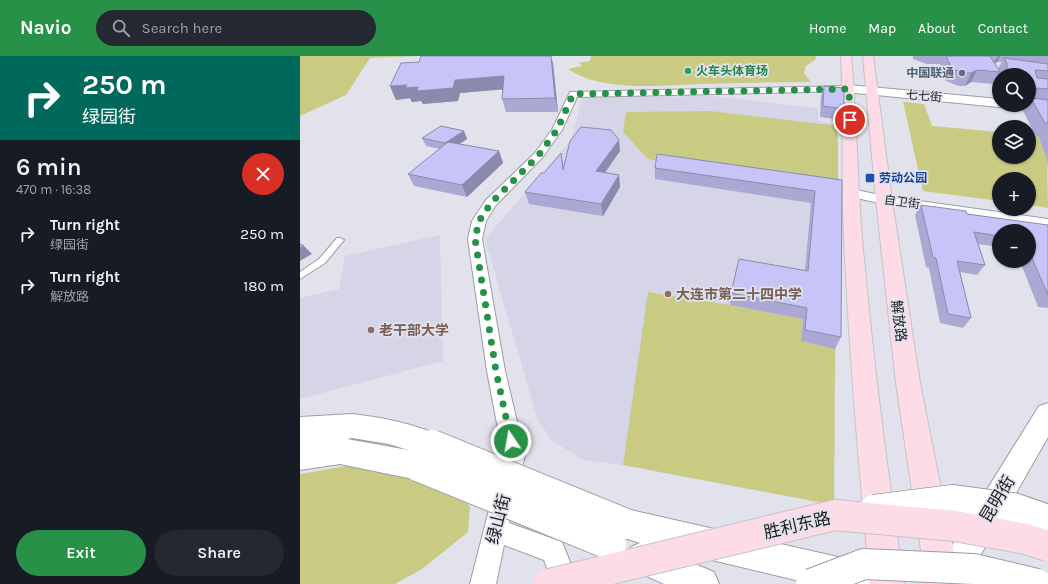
<!DOCTYPE html>
<meta charset="utf-8">
<style>
body{margin:0;font-family:Karla,"Noto Sans SC",sans-serif;background:#242831;color:#f1f3f6;height:100vh;display:flex;flex-direction:column;font-size:15px;white-space:nowrap}
*{box-sizing:border-box;margin:0}
p{font-size:13px;color:#9ea1a6}
.icon{flex:none;width:22px;height:22px;fill:none;stroke:currentColor;stroke-width:2;stroke-linecap:round;stroke-linejoin:round}
.map{position:relative;flex:1;overflow:hidden}
.details{display:flex;flex-direction:column;background:#171b24;width:300px}
.details>*{flex:none}
.banner{background:#00695c;color:#fff;overflow:hidden}
.buttons{position:absolute;left:692px;top:12px;display:grid;gap:8px}
.buttons a{display:grid;place-items:center;width:44px;height:44px;border-radius:50%;background:#171b24;box-shadow:0 1px 3px #0004;font-size:20px}
.pin{position:absolute;display:grid;place-items:center;width:34px;height:34px;color:#fff;margin:-17px;border:2px solid #fff;border-radius:50%;box-shadow:0 1px 4px #0007}
.me{position:absolute;width:44px;margin:-22px;rotate:348deg;stroke-linejoin:round;filter:drop-shadow(0 0 3px #0008)}
.turn{display:flex;align-items:center;gap:14px;height:84px;padding:0 16px;font-size:18px}
.turn .icon{width:52px;height:52px;stroke-width:2.5}
.turn b{display:block;font-size:28px;line-height:34px}
.round{display:grid;place-items:center;flex:none;width:42px;height:42px;border-radius:21px;background:#242831}
.overview{display:flex;align-items:center;justify-content:space-between;height:68px;padding:0 16px}
h1{font-size:24px;font-weight:600;line-height:30px}
.cta{display:flex;gap:8px;margin-top:auto;padding:8px 16px}
.cta a{flex:1;height:46px;border-radius:24px;background:#289148;color:#fff;font-size:16px;font-weight:600;line-height:46px;text-align:center}
.cta a+a{background:#242831;color:#f1f3f6}
ul{padding:0;list-style:none}
li{display:flex;align-items:center;gap:12px;height:52px;padding:0 16px}
li div{flex:1}
li b{display:block;font-size:15px}
li em{font-style:normal}
header{display:flex;align-items:center;gap:24px;box-sizing:border-box;height:56px;padding:0 20px;background:#289148;color:#fff}
header strong{font-size:19px}
nav{display:flex;gap:22px;margin-inline-start:auto;font-size:14px}
.search{width:280px;height:36px;background:#242831;display:flex;align-items:center;gap:10px;box-sizing:border-box;padding:0 14px;border-radius:22px;color:#9ea1a6;font-size:15px}
main{display:flex;flex:1;min-height:0}
.map>svg:first-child{display:block}
.built{fill:#d5d5e7}
.green{fill:#c9cb83}
.lines{fill:none;stroke-linecap:round;stroke-linejoin:round}
.service-casing{stroke:#9d9ca7;stroke-width:2}
.minor-casing{stroke:#9d9ca7;stroke-width:2}
.tertiary-casing{stroke:#9d9ca7;stroke-width:2}
.secondary-casing{stroke:#9d9ca7;stroke-width:2}
.primary-casing{stroke:#c4c4c4;stroke-width:2}
.service{fill:#fff;fill-rule:evenodd}
.minor{fill:#fff;fill-rule:evenodd}
.tertiary{fill:#fff;fill-rule:evenodd}
.secondary{fill:#fff;fill-rule:evenodd}
.primary{fill:#fddce7;fill-rule:evenodd}
.secondary-bridge-casing{stroke:#9d9ca7;stroke-width:32;stroke-linecap:butt}
.primary-bridge-casing{stroke:#c4c4c4;stroke-width:32;stroke-linecap:butt}
.secondary-bridge{stroke:#fff;stroke-width:30}
.primary-bridge{stroke:#fddce7;stroke-width:30}
.wall{fill:#aba9d4;fill-rule:evenodd}
.shaded-wall{fill:#8b8aad}
.building{fill:#c7c5f7;stroke:#8b8aad}
.route{stroke:#289148;stroke-width:7;stroke-dasharray:0 12.6}
.leisure-dot{fill:#2e9e5b;stroke:#e2e2ed;stroke-width:1.5}
.service-dot{fill:#5c6f8a;stroke:#e2e2ed;stroke-width:1.5}
.transit-dot{fill:#1a4fb4;stroke:#e2e2ed;stroke-width:1.5}
.education-dot{fill:#8d6e63;stroke:#e2e2ed;stroke-width:1.5}
.labels{text-anchor:middle;stroke-width:3.5;stroke-linejoin:round;paint-order:stroke}
.far-leisure-label{font-size:12px;font-weight:bold;fill:#27864d;stroke:#e2e2ed;text-anchor:start}
.far-service-label{font-size:12px;font-weight:bold;fill:#4e5e75;stroke:#e2e2ed;text-anchor:end}
.far-street-label{font-size:12px;fill:#1b1b1e;stroke:#e2e2ed}
.far-transit-label{font-size:12px;font-weight:bold;fill:#164399;stroke:#e2e2ed;text-anchor:start}
.education-label{font-size:14px;font-weight:bold;fill:#785e54;stroke:#e2e2ed;text-anchor:start}
.street-label{font-size:14px;fill:#1b1b1e;stroke:#e2e2ed}
.near-street-label{font-size:17px;fill:#1b1b1e;stroke:#e2e2ed}
</style>
<header>
<strong>Navio</strong>
<div class="search"><svg class="icon" aria-label="search" viewBox="0 0 24 24"><circle cx="10" cy="10" r="6"/><path d="M15 15l6 6"/></svg>Search here</div>
<nav><a>Home</a><a>Map</a><a>About</a><a>Contact</a></nav>
</header>
<main>
<section class="details">
<div class="banner">
<div class="turn"><svg class="icon" aria-label="right" viewBox="0 0 24 24"><path d="M7 20v-9h11M14 6l5 5-5 5"/></svg><div><b>250 m</b>绿园街</div></div>
</div>
<div class="overview"><div><h1>6 min</h1><p>470 m · 16:38</p></div><a class="round" style="background:#d93025;color:#fff"><svg class="icon" aria-label="close" viewBox="0 0 24 24"><path d="M6 6l12 12M18 6L6 18"/></svg></a></div>
<ul>
<li><svg class="icon" aria-label="right" viewBox="0 0 24 24"><path d="M7 20v-9h11M14 6l5 5-5 5"/></svg><div><b>Turn right</b><p>绿园街</p></div><em>250 m</em></li>
<li><svg class="icon" aria-label="right" viewBox="0 0 24 24"><path d="M7 20v-9h11M14 6l5 5-5 5"/></svg><div><b>Turn right</b><p>解放路</p></div><em>180 m</em></li>
</ul>
<div class="cta"><a>Exit</a><a>Share</a></div>
</section>
<div class="map">
<svg width="748" height="528" viewBox="0 0 748 528">
<rect width="100%" height="100%" fill="#e2e2ed"/>
<g class="built">
<path d="M412,40L518,52V64L538,70L534,449L323,409L283,404L251,384L237,362L185,183L271,84L282,42Z"/>
<path d="M140,179L143,305L0,343V242L39,233L45,200Z"/>
</g>
<g class="green">
<path d="M0,0H121L70,2L46,39L0,60Z"/>
<path d="M291,0H516L515,4L506,10L504,17L511,26C475,26 439,27 403,28C362,29 304,37 268,13L282,10L279,7L290,5Z"/>
<path d="M603,46L624,48L632,70L699,76V101H729V79L738,80L747,104L748,152L729,149V123H699V145L623,135Z"/>
<path d="M410,55L538,70V132L348,103L323,76L326,56Z"/>
<path d="M348,236L430,249L503,263L501,285L535,293L534,449L323,409Z"/>
<path d="M47,410L123,413L170,450L168,476L122,513L95,528H0V418Z"/>
</g>
<g class="lines">
<g class="service-casing">
<path id="service" d="M37,182H40L44,184L25,207L0,223V216L19,203Z"/>
</g>
<g class="minor-casing">
<g id="minor">
<path d="M679,0H687L699,19V30L694,27Z"/>
<path d="M546,30L549,31L551,33L549,35L277,41L262,74L242,102L196,149L186,165L182,183L205,315L225,399L209,467L262,486L279,528H253L244,504L204,489L196,528H170L203,399L187,315L168,183L172,165L186,144L234,98L252,74L270,36Z"/>
<path d="M552,133L584,140L748,163V171L584,148L547,140L546,137L547,134Z"/>
</g>
</g>
<g class="tertiary-casing">
<path id="tertiary" d="M748,347V381L664,528H630L635,517L739,350Z"/>
</g>
<g class="secondary-casing">
<g id="secondary">
<path d="M549,29L699,43V49H704L699,51L545,36L543,33L545,30Z"/>
<path d="M729,46L748,48V56L720,53L715,52L714,49H729Z"/>
<path d="M52,358C85,362 111,367 142,380L146,389L142,398L132,402L128,401L132,410L128,420L118,424L40,408L0,414V361ZM52,382L89,388L108,394L47,383Z"/>
<path d="M326,453L582,511L594,516L599,528H512L349,489L414,516L419,528H364L331,513L326,502L331,491L340,487L315,479L311,468L315,457Z"/>
</g>
</g>
<g class="primary-casing">
<g id="primary">
<path d="M541,0H551C557,60 557,121 562,182C572,297 587,413 604,528H570C559,413 549,297 544,181C541,121 544,60 541,0Z"/>
<path d="M563,0H573L592,144L620,327L660,528H626L596,327L576,144Z"/>
</g>
</g>
<use href="#service" class="service"/>
<use href="#minor" class="minor"/>
<use href="#tertiary" class="tertiary"/>
<use href="#secondary" class="secondary"/>
<use href="#primary" class="primary"/>
<g class="secondary-bridge-casing">
<g id="secondary-bridge">
<path d="M132,389L326,468"/>
<path d="M118,410L311,489"/>
<path d="M574,454L653,444L713,452L748,464"/>
<path d="M511,528L564,508L674,513L737,528"/>
</g>
</g>
<g class="primary-bridge-casing">
<path id="primary-bridge" d="M249,528L535,459L655,470L726,483L748,490"/>
</g>
<use href="#secondary-bridge" class="secondary-bridge"/>
<use href="#primary-bridge" class="primary-bridge"/>
</g>
<g class="wall">
<path d="M613,0H748V116L747,104L738,80H736L723,55L726,49H729V19H700V18L694,28L671,26L665,30H659L646,25L640,8H627L613,3ZM697,6H702L698,12L695,7Z"/>
<path d="M253,7L258,56H206L202,43V33L160,37L158,45L123,48L121,45L112,46L110,42L96,44L90,30Z"/>
<path d="M524,30L544,53L541,64L520,61L521,40Z"/>
<path d="M164,75L167,83L159,88L199,95L203,107L167,141L114,130L108,118L140,93L126,90L122,82Z"/>
<path d="M320,95L305,117L319,119L320,131L303,160L229,148L225,136L244,117L264,110Z"/>
<path d="M355,112L542,124L541,281L535,293L501,285L503,263L430,249L431,237L505,214L511,147L355,123Z"/>
<path d="M621,149L667,158L748,169V252L738,251L720,205H729V175H699V191L678,188L685,209L677,219L660,216L671,262L663,272L640,267L629,212L626,211L615,159Z"/>
</g>
<g class="shaded-wall">
<path d="M251,0L253,7L258,56L255,42Z"/>
<path d="M698,0H700L697,6L693,8Z"/>
<path d="M677,14L671,26L665,30L671,17Z"/>
<path d="M204,20L208,33L160,37L158,45L123,48L121,45L112,46L110,42L96,44L90,30Z"/>
<path d="M164,75L167,83L149,95L145,87Z"/>
<path d="M319,84L320,95L297,127L296,115Z"/>
<path d="M199,95L203,107L167,141L162,129Z"/>
<path d="M261,97L263,108L265,126L263,114Z"/>
<path d="M319,119L320,131L303,160L301,148Z"/>
<path d="M4,190L12,198L0,205V192Z"/>
</g>
<g class="building">
<path d="M121,0H251L255,42L202,43L204,20L155,24L153,32L117,35L118,31L105,32L107,29L90,30L101,7L119,6Z"/>
<path d="M646,0H690L700,16L677,14L671,17H665L652,13Z"/>
<path d="M704,2L748,8V15L735,14L737,22L748,23V33L737,32L736,35H729V19H718L717,17H707V7Z"/>
<path d="M524,30L544,32V53L523,50Z"/>
<path d="M731,42L748,44V68L747,67H745Z"/>
<path d="M141,70L164,75L145,87L122,82Z"/>
<path d="M281,71L311,74L319,84L296,115L319,119L301,148L225,136L241,117H244L261,97L263,114L270,85Z"/>
<path d="M148,86L199,95L162,129L108,118Z"/>
<path d="M357,98L542,124L541,281L505,274L507,252L431,237L439,203L508,215L515,135L355,112Z"/>
<path d="M621,149L666,155L667,158L748,169V239L729,195V175H699V180L674,176L685,209L657,205L671,262L648,258L636,202L633,201Z"/>
<path d="M0,188L4,190L0,192Z"/>
</g>
<g class="lines">
<path class="route" d="M211,385L196,315L175,183L179,165L191,147L238,100L257,74L273,38L549,33L550,64"/>
</g>
<circle class="leisure-dot" cx="388" cy="15" r="4"/>
<circle class="service-dot" cx="662" cy="17" r="4"/>
<rect class="transit-dot" x="565" y="117" width="10" height="10" rx="2"/>
<g class="education-dot">
<circle cx="368" cy="238" r="4"/>
<circle cx="71" cy="274" r="4"/>
</g>
<g class="labels">
<g class="far-leisure-label">
<text x="396" y="19">火车头体育场</text>
</g>
<g class="far-service-label">
<text x="654" y="21">中国联通</text>
</g>
<g class="far-street-label">
<text transform="translate(624 40) rotate(5)" y="4">七七街</text>
<text transform="translate(602 146) rotate(8)" y="4">自卫街</text>
</g>
<g class="far-transit-label">
<text x="579" y="126">劳动公园</text>
</g>
<g class="education-label">
<text x="376" y="243">大连市第二十四中学</text>
<text x="79" y="279">老干部大学</text>
</g>
<g class="street-label">
<text transform="translate(599 265) rotate(83)" y="5">解放路</text>
</g>
<g class="near-street-label">
<text transform="translate(697 443) rotate(-59)" y="6">昆明街</text>
<text transform="translate(198 463) rotate(-76)" y="6">绿山街</text>
<text transform="translate(497 469) rotate(-13)" y="6">胜利东路</text>
</g>
</g>
</svg>
<div class="buttons">
<a><svg class="icon" aria-label="search" viewBox="0 0 24 24"><circle cx="10" cy="10" r="6"/><path d="M15 15l6 6"/></svg></a>
<a><svg class="icon" aria-label="layers" viewBox="0 0 24 24"><path d="M12 4l9 5-9 5-9-5zM3 14l9 5 9-5"/></svg></a>
<a>+</a>
<a>−</a>
</div>
<div class="pin" style="left:550px;top:64px;background:#d93025"><svg class="icon" aria-label="arrive" viewBox="0 0 24 24"><path d="M6 21V4h12l-3 4 3 4H6"/></svg></div>
<svg class="me" style="left:211px;top:385px" viewBox="-20 -20 40 40"><circle r="17" fill="#289148" stroke="#fff" stroke-width="3"/><path d="M0-11L8 9 0 5-8 9z" fill="#fff"/></svg>
</div>
</main>
